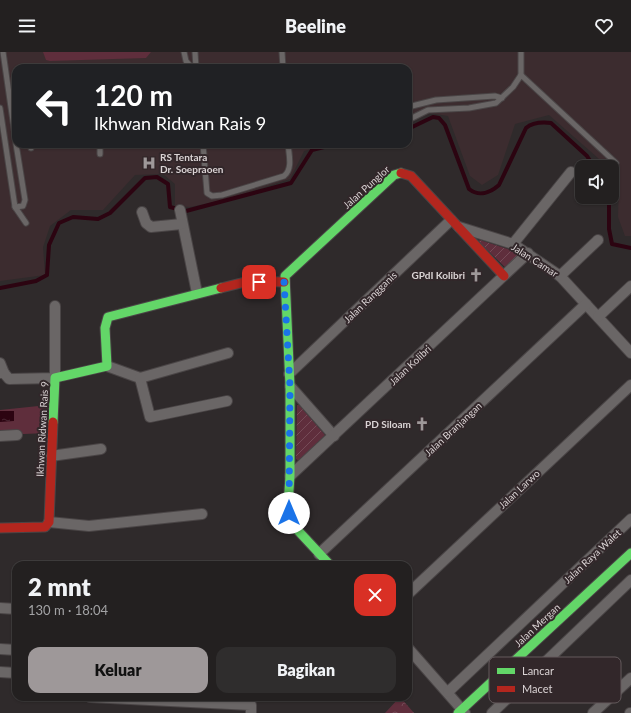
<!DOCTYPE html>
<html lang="id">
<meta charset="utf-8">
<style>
body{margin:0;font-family:Lato,sans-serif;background:#2f2d2d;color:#f1f3f6;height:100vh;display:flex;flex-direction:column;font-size:15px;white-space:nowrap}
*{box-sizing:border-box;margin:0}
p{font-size:13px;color:#a3a3a5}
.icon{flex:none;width:22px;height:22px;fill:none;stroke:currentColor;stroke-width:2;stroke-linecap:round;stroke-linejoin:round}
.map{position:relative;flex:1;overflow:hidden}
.panel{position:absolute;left:12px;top:509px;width:400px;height:140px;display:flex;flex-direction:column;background:#232020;border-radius:12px;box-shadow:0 1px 3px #0004,0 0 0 1px #403e3e}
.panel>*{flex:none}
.hud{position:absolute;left:12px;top:12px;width:400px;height:84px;border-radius:12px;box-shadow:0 1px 3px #0004,0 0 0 1px #403e3e;background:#202124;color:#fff;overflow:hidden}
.tools{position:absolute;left:575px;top:108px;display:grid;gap:8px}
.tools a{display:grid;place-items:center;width:44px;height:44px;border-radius:8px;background:#232020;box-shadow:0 1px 3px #0004,0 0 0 1px #403e3e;font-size:20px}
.pin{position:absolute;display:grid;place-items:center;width:34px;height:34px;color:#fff;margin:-17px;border-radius:8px;box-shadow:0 2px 6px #0006}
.me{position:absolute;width:44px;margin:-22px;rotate:0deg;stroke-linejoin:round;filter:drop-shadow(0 0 3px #0008)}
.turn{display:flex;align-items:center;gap:14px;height:84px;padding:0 16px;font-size:18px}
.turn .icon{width:52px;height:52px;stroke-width:2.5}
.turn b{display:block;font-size:28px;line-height:34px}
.round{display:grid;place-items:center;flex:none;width:42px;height:42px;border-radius:12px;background:#2f2d2d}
.overview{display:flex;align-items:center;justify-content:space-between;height:68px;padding:0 16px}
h1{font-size:24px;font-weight:800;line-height:30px}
.action{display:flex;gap:8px;margin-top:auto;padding:8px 16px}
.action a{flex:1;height:46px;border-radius:12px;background:#9e9899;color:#111;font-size:16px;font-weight:800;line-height:46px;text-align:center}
.action a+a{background:#2f2d2d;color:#f1f3f6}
header{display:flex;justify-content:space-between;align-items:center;height:52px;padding:0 16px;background:#232020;font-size:18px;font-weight:800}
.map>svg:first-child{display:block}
.built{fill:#3c2c2f}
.grass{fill:#5f2e3c}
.forest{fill:url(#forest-crowns)}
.garden{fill:url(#garden-furrows)}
.water{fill:url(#water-ripples)}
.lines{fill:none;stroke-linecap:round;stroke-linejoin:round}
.stream{stroke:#2c0411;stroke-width:4}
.lane-casing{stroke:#4a4546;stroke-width:7}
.street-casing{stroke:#4a4546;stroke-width:12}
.fast-casing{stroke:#4a4546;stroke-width:11}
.jam-casing{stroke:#4a4546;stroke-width:11}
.lane{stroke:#6a6666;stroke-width:5}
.street{stroke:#6a6666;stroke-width:10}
.fast{stroke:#63d668;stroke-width:9}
.jam{stroke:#b3261e;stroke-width:9}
.route{stroke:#1a73e8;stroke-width:7;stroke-dasharray:0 12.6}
.labels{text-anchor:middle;stroke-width:4;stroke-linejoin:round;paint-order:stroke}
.poi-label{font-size:10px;font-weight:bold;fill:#dad3d4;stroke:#32272a;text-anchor:end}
.street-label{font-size:10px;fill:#dad3d4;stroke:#32272a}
.key{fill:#32272a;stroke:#645b5d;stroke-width:1}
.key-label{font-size:11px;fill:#dad3d4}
</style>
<header><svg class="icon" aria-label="menu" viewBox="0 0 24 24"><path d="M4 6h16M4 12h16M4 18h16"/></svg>Beeline<svg class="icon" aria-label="heart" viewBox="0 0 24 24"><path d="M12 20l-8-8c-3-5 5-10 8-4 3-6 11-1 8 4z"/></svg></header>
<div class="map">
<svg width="631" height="661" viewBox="0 0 631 661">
<defs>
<pattern id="forest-crowns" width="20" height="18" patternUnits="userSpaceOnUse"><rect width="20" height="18" fill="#5f2e3c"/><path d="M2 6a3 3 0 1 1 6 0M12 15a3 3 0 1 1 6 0" fill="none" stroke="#754b57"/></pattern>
<pattern id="garden-furrows" width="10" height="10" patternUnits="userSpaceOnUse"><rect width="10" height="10" fill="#5f2e3c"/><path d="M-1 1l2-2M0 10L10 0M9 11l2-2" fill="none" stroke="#754b57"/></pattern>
<pattern id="water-ripples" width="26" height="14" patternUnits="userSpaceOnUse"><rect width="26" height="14" fill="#2c0411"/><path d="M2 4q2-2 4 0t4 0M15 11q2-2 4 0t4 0" fill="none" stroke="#4a2833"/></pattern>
</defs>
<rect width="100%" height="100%" fill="#2f2a2b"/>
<path class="built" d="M0,0H631V184H625L618,165L619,132L612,123V115H605L598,106L549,63L515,72L498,123L482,133L470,124L448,64L429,61L408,72V16H16V92H332L304,99L290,127L224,148L190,155L175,154V132L163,122L135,123L103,158H71L50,174L43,195L45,223L0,229Z"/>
<g class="grass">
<path d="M43,0H151L146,6L50,9L46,8Z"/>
<path d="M48,353V381L0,383V358Z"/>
</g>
<path class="forest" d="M400,645L414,661H385Z"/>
<g class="garden">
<path d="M480,188L517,200L520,203L507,217L478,189Z"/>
<path d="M297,353H299L325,383L299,409L296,407Z"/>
</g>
<path class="water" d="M0,359H14V369L0,370Z"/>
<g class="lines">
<g class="stream">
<path d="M408,77L433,65L439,66L445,73L469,137C479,145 490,141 499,133L526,76C533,70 542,70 551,71L587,104L594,115"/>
<path d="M609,145V177L612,192L631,196"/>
<path d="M0,236L36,229L47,223L49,193L59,171L73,165L98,167L110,161L145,126L157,125L168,132L170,155L186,159L291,131L312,98L328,94H360L367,92"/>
</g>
<g class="lane-casing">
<g id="lane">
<path d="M3,0L16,90"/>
<path d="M184,0L186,9L192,16"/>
<path d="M195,0L196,16"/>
<path d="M282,0L283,16"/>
<path d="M521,23V0"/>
<path d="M408,55L436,48L495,44L502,46"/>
<path d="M0,56L15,155L26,171"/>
<path d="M408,68L428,58L469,56L496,51L513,35L521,23L616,111"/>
<path d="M31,92V96"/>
<path d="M100,92V102"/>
<path d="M203,92L207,141L212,144L222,143L284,124C293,117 289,103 288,92"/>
<path d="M288,95L297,92"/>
<path d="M15,155L23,154L25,148L16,92"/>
</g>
</g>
<g class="street-casing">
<g id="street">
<path d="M180,158L197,241"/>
<path d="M142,160L146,171L151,175L182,172"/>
<path d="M459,175L513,192L560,224L631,301"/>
<path d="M513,192L571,120"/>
<path d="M560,224L598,188"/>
<path d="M598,265L631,234"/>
<path d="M0,311L4,321"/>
<path d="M107,314L140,326L150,365L227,349"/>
<path d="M0,321H4L9,327L55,326V254"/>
<path d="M289,322L451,168"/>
<path d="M140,326L228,301"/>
<path d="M290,334L334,384"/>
<path d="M0,384L17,383"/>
<path d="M51,404L101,397"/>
<path d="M290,424L528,201"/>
<path d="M49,470L89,474L202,462"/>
<path d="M319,502L586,252"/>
<path d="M408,542L631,333"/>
<path d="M0,556L16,557"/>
<path d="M408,596L465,661"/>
<path d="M0,597L16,598"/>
<path d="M0,620L16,621"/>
<path d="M448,640L631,467"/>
<path d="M90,645L251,653V661"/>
<path d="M492,661L631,528"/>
<path d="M593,661L631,626"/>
<path d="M630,661H631"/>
</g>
</g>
<g class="fast-casing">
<g id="fast">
<path d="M53,370L55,326L107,314L105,276L108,265L221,236"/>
<path d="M330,513L290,470L288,453L290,424V334L285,224L394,123L401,121"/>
<path d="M458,661L631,501"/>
</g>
</g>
<g class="jam-casing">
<g id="jam">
<path d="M401,121L411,124L504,224"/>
<path d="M221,236L249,229L284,230"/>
<path d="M0,476L45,475L49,470L53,370"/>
</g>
</g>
<use href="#lane" class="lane"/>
<use href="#street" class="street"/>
<use href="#fast" class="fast"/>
<use href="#jam" class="jam"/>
</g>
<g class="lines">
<path class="route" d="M259,230H284L290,334L289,461"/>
</g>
<defs>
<g id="hospital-bare" transform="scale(1.08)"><path d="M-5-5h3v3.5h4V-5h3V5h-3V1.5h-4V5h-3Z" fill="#9e9899" stroke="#32272a" stroke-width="2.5" paint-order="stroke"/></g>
<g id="church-bare" transform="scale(1.08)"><path d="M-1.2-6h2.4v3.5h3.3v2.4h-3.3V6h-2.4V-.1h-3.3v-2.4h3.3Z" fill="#9e9899" stroke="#32272a" stroke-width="2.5" paint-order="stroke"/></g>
</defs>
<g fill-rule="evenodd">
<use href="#hospital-bare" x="149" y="111"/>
<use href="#church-bare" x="476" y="223"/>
<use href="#church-bare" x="422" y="372"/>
</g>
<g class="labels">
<g class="poi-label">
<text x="160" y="109" text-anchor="start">RS Tentara<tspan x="160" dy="12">Dr. Soepraoen</tspan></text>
<text x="465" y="227">GPdI Kolibri</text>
<text x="411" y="376">PD Siloam</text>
</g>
<g class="street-label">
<text transform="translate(366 135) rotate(-42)" y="4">Jalan Punglor</text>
<text transform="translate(535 208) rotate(33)" y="4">Jalan Camar</text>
<text transform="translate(370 245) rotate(-44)" y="4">Jalan Rangganis</text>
<text transform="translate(410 313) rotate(-43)" y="4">Jalan Kolibri</text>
<text transform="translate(42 377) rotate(-87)" y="4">Ikhwan Ridwan Rais 9</text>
<text transform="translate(453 377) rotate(-43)" y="4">Jalan Branjangan</text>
<text transform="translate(519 437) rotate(-43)" y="4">Jalan Larwo</text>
<text transform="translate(592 504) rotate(-43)" y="4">Jalan Raya Walet</text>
<text transform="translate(537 573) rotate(-43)" y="4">Jalan Mergan</text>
</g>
</g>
<rect x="489" y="605" width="132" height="46" rx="6" class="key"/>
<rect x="497" y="616" width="18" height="6" fill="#63d668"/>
<rect x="497" y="634" width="18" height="6" fill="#b3261e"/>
<g class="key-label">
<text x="522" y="623">Lancar</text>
<text x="522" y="641">Macet</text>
</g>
</svg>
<div class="tools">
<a><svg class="icon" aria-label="sound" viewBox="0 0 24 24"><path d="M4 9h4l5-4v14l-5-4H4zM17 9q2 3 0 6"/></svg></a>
</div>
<div class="pin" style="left:259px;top:230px;background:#d93025"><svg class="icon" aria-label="arrive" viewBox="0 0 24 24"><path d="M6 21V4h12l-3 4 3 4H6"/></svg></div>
<svg class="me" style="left:289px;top:461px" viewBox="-20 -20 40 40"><circle r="19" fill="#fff"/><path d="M0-13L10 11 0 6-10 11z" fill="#1a73e8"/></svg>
<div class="hud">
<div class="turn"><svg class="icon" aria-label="left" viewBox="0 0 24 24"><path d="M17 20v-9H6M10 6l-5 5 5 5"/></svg><div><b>120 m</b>Ikhwan Ridwan Rais 9</div></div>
</div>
<section class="panel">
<div class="overview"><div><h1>2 mnt</h1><p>130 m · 18:04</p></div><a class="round" style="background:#d93025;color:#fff"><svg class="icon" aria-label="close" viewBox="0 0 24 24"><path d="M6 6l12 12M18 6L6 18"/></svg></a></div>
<div class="action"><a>Keluar</a><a>Bagikan</a></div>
</section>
</div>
